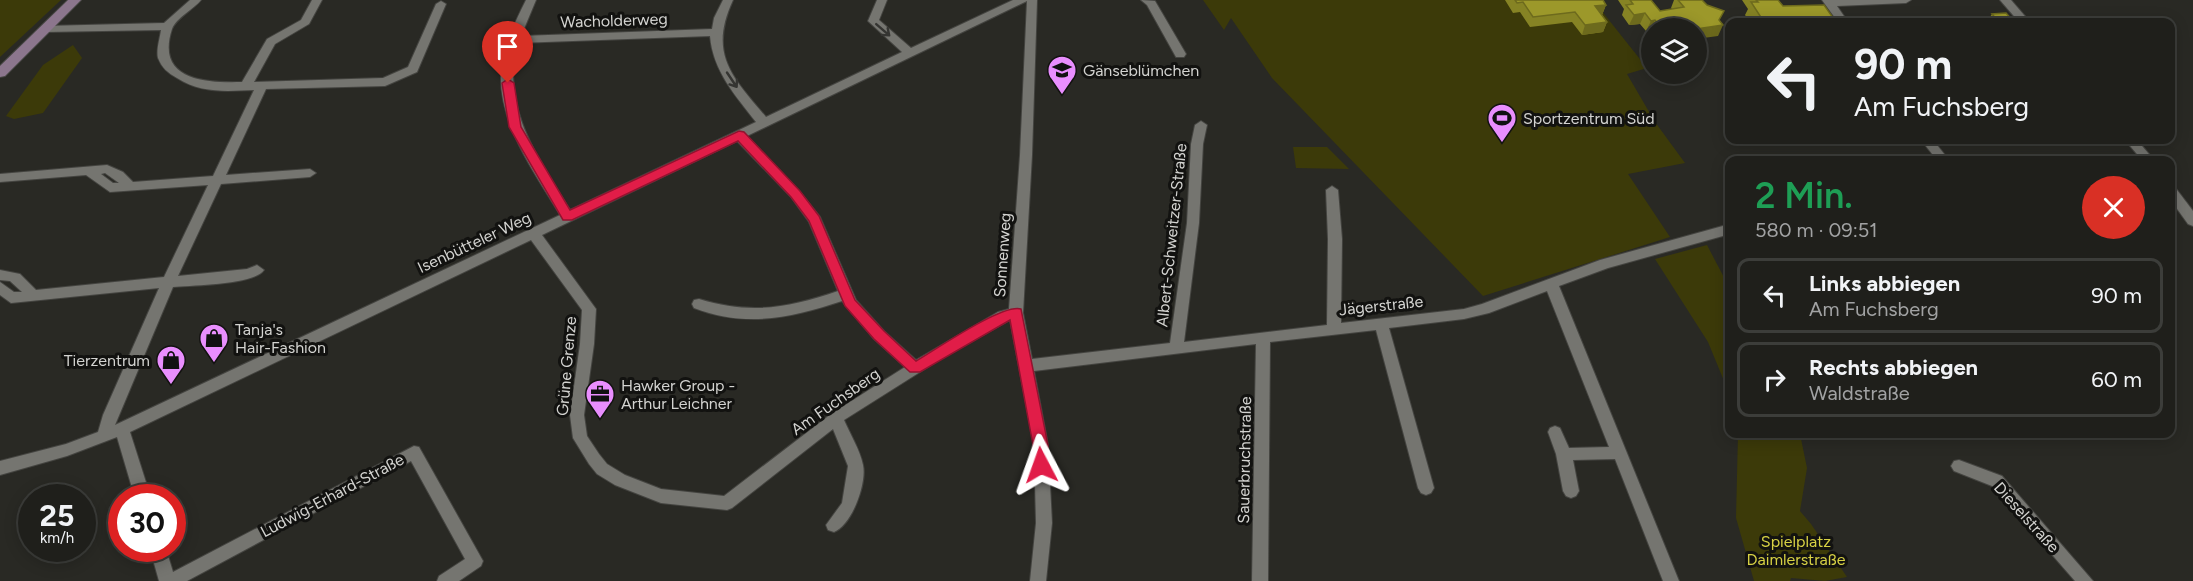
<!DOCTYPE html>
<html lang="de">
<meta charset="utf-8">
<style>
body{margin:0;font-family:Figtree,sans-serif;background:#272724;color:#f1f3f6;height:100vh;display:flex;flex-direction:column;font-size:22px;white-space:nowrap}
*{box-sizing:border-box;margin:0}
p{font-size:20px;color:#a1a2a3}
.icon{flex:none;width:33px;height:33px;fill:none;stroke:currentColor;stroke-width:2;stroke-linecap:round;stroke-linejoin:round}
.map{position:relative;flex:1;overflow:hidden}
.drawer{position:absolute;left:1725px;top:156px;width:450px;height:282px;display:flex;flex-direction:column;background:#1f1f1b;border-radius:12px;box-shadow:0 3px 15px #0003,0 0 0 2px #3c3d3a}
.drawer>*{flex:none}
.top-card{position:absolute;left:1725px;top:18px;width:450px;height:126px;border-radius:12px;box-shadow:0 3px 15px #0003,0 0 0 2px #3c3d3a;background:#1f1f1b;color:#f1f3f6;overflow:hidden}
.buttons{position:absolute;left:1641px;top:18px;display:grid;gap:12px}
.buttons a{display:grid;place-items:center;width:66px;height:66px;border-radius:50%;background:#1f1f1b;box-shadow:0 3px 15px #0003,0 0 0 2px #3c3d3a;font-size:30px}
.speed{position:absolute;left:18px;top:484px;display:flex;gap:12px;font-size:30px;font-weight:700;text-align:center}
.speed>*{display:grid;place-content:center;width:78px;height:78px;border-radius:50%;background:#1f1f1b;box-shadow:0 3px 15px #0003,0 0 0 2px #3c3d3a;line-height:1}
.speed small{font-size:15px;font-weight:400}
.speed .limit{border:9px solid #d22;background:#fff;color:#111}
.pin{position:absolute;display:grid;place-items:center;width:51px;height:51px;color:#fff;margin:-62px -26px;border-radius:50% 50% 50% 0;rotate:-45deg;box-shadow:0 0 6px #0007}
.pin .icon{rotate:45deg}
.me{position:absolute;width:66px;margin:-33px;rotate:356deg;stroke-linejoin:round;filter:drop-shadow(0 0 4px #0008)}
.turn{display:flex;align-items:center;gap:21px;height:126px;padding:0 30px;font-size:27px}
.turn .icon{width:78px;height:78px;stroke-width:2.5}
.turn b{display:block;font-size:42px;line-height:51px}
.round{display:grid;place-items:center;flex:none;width:63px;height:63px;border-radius:32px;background:#272724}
.overview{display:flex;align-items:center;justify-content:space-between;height:102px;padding:0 30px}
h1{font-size:36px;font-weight:600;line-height:45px;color:#1e9e55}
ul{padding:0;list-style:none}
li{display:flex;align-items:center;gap:18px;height:75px;margin:0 12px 9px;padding:0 18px;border:3px solid #3c3d3a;border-radius:12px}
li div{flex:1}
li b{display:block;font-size:22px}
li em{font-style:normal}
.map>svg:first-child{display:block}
.green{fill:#3c3a09}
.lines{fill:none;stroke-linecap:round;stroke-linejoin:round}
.street-casing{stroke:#444440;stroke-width:2}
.secondary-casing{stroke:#444440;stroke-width:2}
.street{fill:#757570;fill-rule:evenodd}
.secondary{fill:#8c768d;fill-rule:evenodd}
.wall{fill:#868324}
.shaded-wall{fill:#6d6a1d}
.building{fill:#9c982a;stroke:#6d6a1d;stroke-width:1.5}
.oneway{stroke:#353532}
.route{fill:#e11d48;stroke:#92132f;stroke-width:1.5}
.labels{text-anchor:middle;stroke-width:6;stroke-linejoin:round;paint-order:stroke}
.street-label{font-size:16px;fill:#d3d3d0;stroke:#121210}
.poi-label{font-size:16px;fill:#d3d3d0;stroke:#121210;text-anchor:start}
.park-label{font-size:16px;fill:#d7d144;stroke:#121210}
</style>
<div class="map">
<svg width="2193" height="581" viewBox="0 0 2193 581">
<rect width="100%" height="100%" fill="#292924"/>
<g class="green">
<path d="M0,0H61L0,57Z"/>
<path d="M1203,0H1593L1647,68L1627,74L1655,122L1685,163L1628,174L1670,237L1483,296L1272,78L1231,18L1224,30Z"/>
<path d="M73,45L82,58L43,113L14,119L6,116L43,65Z"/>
<path d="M1293,147H1327L1349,169L1296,168Z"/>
<path d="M1707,245L1729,287V393L1708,342L1655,259Z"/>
<path d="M1738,434H1800L1807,468L1800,511L1811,524L1847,577L1825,581L1791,578L1790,581H1754L1736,518Z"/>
</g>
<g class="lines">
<g class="street-casing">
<g id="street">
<path d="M190,0H201C194,9 176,18 172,29C155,81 207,83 242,82L267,39L301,20L312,0H322L309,24L275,44L254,82L383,78L408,67L436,4L441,1L446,4L417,72L385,86L266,89L226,175L310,169L316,173L310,177L221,184L178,276L247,269L257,265L264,270C254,285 192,285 173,287L115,425L560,215C532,168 491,114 503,56C508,37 517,18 526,0H536L521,36L712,29L714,18L723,0H733C708,54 732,77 766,117L902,52L868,21L877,0H887L879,20L911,48L1013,0H1037L1032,155L1023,313L1032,359L1170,343L1187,223L1191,144L1195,125L1201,121L1207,125L1203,144L1199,223L1184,342L1327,325L1328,239L1326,190L1332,186L1338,190L1342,239L1341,323L1464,309L1482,304L1600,260L1730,224V234L1608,268L1559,286L1679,581H1663L1615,459L1573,460L1579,491L1576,496L1571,498L1566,496L1563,491L1556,454L1548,432L1550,428L1555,426L1560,428L1569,448L1609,447L1547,291L1489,313L1464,319L1389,328L1434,488L1431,493L1426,495L1421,493L1418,488L1376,330L1270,342L1268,581H1252L1256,344L1034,371L1048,445L1052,523L1046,581H1030L1036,523L1034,445L1010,320L939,360L844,420C850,434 860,450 863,465C867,483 852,525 834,532L828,530L826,525L842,503L848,466L833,429L732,508L727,510L661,503L615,485L597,474L589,464L573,438L570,415L580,344L582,310L531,240L130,432L151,498H135L117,437L67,456L0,475V461L66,444L98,432L103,415L159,288L11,303L0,295V282L14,292H22L10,281L0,280V270L20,274L36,290L164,277L208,185L110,192L86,175L0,182V174L107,165L123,172L133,182L213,176L254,90C229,91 201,94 177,78C168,73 162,68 158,58C156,50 160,38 161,30L45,32L39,29L45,26L164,23ZM1027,1L1020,155L1009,309L998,312L916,360L884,331L856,300L820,217L799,191L747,136ZM710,36C713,71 735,95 756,122L570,210C539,160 499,105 518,43ZM737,141L791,197L809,222L838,291C788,308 751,315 699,299L694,300L692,304L694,308C746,328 791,318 842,301L874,339L905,367L831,414L724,496L661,489L625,475L607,464L599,454L587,436L584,415L594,344L596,309L542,235ZM105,173L119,183H113L101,174Z"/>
<path d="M1141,0L1155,1L1186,54L1184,57H1176L1147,5Z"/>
<path d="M1822,0H1911L1906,3L1837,6L1848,22H1838Z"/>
<path d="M2000,0H2011L2030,22H2019Z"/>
<path d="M1921,140H1933L1949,160H1937Z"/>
<path d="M2125,140H2137L2154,160H2142Z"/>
<path d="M2170,185L2174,186L2193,211V226L2188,224L2170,199Z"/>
<path d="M414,446L419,447L483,561L481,566L459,581H437L439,576L465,559L411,461L187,581H159L150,549H166L173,572Z"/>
<path d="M1959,460L2002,476L2093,581H2075L1992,486L1954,471L1951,466L1954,461Z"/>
</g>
</g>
<g class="secondary-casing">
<path id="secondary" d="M68,0H81L5,76L0,77V66Z"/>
</g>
<use href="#street" class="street"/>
<use href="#secondary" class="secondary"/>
</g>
<g class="wall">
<path d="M1505,0H1603L1606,5L1602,15L1607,22L1603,32L1582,35L1572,22L1530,27L1520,12L1513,13Z"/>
<path d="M1618,0H1651L1660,11L1672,9L1671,8L1674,0H1702L1719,20L1718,36L1696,28H1652V32L1650,31H1646L1640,24L1629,25L1622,15L1624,9Z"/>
<path d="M1742,0H1778L1783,6L1836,22H1750L1745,15L1748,9Z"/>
<path d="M1992,14L2014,22H1988L1987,21Z"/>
</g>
<g class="shaded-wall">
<path d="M1606,5L1602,15L1591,16L1595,6Z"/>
<path d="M1645,13L1640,24L1629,25L1634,15Z"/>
<path d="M1655,20L1650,31H1646L1651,21Z"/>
<path d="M1607,22L1603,32L1582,35L1585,25Z"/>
<path d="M1723,25L1718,36L1696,39V29Z"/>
</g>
<g class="building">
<path d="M1515,0H1603L1606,5L1595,6L1607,22L1585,25L1575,12L1533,17L1523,2L1517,3Z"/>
<path d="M1630,0H1651L1660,11L1684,7L1678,0H1702L1707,5L1724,11L1719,20L1723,25L1696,29L1662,28L1655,20L1651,21L1645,13L1634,15L1626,5L1633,4Z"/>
<path d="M1756,0H1778L1783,6L1824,5L1836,22H1764L1751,2H1758Z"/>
<path d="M2006,13L2014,22H1999L1992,14Z"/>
</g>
<defs><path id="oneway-shaft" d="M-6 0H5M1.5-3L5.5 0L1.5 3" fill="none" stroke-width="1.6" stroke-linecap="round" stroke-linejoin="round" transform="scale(1.5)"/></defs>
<g class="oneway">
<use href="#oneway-shaft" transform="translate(883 30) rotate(41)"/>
<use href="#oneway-shaft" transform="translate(732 80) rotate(56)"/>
</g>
<path class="route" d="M508,79L514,83L521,127L570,210L739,131L744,132L800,191L819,216L855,300L884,331L916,361C935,350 1003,303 1021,309L1048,445V465L1046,469L1041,471L1035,469L1033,445L1010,320L920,372H910L874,339L845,306L809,221L791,197L738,141L572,220H563L509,127L502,83Z"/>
<defs>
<g id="school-pin" transform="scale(1.5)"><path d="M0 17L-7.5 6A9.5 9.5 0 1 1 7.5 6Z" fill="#e98efe" stroke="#121210"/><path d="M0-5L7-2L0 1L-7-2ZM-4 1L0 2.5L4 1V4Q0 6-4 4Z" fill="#111"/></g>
<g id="stadium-pin" transform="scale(1.5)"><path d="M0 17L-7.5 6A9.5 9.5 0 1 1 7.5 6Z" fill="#e98efe" stroke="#121210"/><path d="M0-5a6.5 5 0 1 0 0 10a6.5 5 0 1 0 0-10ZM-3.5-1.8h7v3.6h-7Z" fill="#111"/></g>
<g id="shop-pin" transform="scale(1.5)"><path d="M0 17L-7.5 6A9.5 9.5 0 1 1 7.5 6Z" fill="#e98efe" stroke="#121210"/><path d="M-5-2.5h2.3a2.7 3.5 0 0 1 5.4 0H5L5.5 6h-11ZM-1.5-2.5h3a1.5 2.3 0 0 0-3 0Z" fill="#111"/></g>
<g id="office-pin" transform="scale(1.5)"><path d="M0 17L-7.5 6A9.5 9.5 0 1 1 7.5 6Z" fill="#e98efe" stroke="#121210"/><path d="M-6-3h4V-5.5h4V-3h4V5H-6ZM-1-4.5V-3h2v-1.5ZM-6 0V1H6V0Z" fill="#111"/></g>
</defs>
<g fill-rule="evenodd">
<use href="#school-pin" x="1062" y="70"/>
<use href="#stadium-pin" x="1502" y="118"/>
<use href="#shop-pin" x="214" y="338"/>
<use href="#shop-pin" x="171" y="360"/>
<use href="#office-pin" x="600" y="394"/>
</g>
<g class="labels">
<g class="street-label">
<text transform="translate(614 20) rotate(-2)" y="6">Wacholderweg</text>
<text transform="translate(1171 235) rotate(-84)" y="6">Albert-Schweitzer-Straße</text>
<text transform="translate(474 242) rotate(-25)" y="6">Isenbütteler Weg</text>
<text transform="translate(1002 255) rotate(-86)" y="6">Sonnenweg</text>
<text transform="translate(1381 305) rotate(-6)" y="6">Jägerstraße</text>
<text transform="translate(566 366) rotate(-85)" y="6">Grüne Grenze</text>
<text transform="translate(835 401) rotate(-35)" y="6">Am Fuchsberg</text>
<text transform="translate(1244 460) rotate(-89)" y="6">Sauerbruchstraße</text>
<text transform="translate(332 495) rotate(-28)" y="6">Ludwig-Erhard-Straße</text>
<text transform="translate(2027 517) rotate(48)" y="6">Dieselstraße</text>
</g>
<g class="poi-label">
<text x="1083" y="76">Gänseblümchen</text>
<text x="1523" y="124">Sportzentrum Süd</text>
<text x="235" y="335">Tanja's<tspan x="235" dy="18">Hair-Fashion</tspan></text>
<text x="150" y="366" text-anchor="end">Tierzentrum</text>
<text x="621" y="391">Hawker Group -<tspan x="621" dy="18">Arthur Leichner</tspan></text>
</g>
<g class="park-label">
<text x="1796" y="547">Spielplatz<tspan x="1796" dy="18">Daimlerstraße</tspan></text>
</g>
</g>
</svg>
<div class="buttons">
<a><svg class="icon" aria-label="layers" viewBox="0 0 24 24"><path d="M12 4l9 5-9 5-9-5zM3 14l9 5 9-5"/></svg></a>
</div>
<div class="speed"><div>25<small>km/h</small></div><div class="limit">30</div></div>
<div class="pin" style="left:508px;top:83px;background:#d93025"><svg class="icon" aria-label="arrive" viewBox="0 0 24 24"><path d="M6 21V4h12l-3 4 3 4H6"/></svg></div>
<svg class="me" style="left:1041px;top:465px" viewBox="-20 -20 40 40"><path d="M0-17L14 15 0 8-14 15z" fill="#e11d48" stroke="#fff" stroke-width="4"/></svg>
<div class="top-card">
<div class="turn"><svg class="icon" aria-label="left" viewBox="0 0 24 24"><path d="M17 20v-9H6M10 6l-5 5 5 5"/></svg><div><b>90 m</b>Am Fuchsberg</div></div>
</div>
<section class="drawer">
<div class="overview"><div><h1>2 Min.</h1><p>580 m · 09:51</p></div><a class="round" style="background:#d93025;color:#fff"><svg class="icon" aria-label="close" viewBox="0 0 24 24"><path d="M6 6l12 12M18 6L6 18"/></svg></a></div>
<ul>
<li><svg class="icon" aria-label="left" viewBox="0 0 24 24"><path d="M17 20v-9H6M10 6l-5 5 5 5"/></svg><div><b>Links abbiegen</b><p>Am Fuchsberg</p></div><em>90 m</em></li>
<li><svg class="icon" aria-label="right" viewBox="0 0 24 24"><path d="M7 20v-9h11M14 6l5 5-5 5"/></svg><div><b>Rechts abbiegen</b><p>Waldstraße</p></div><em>60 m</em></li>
</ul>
</section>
</div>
